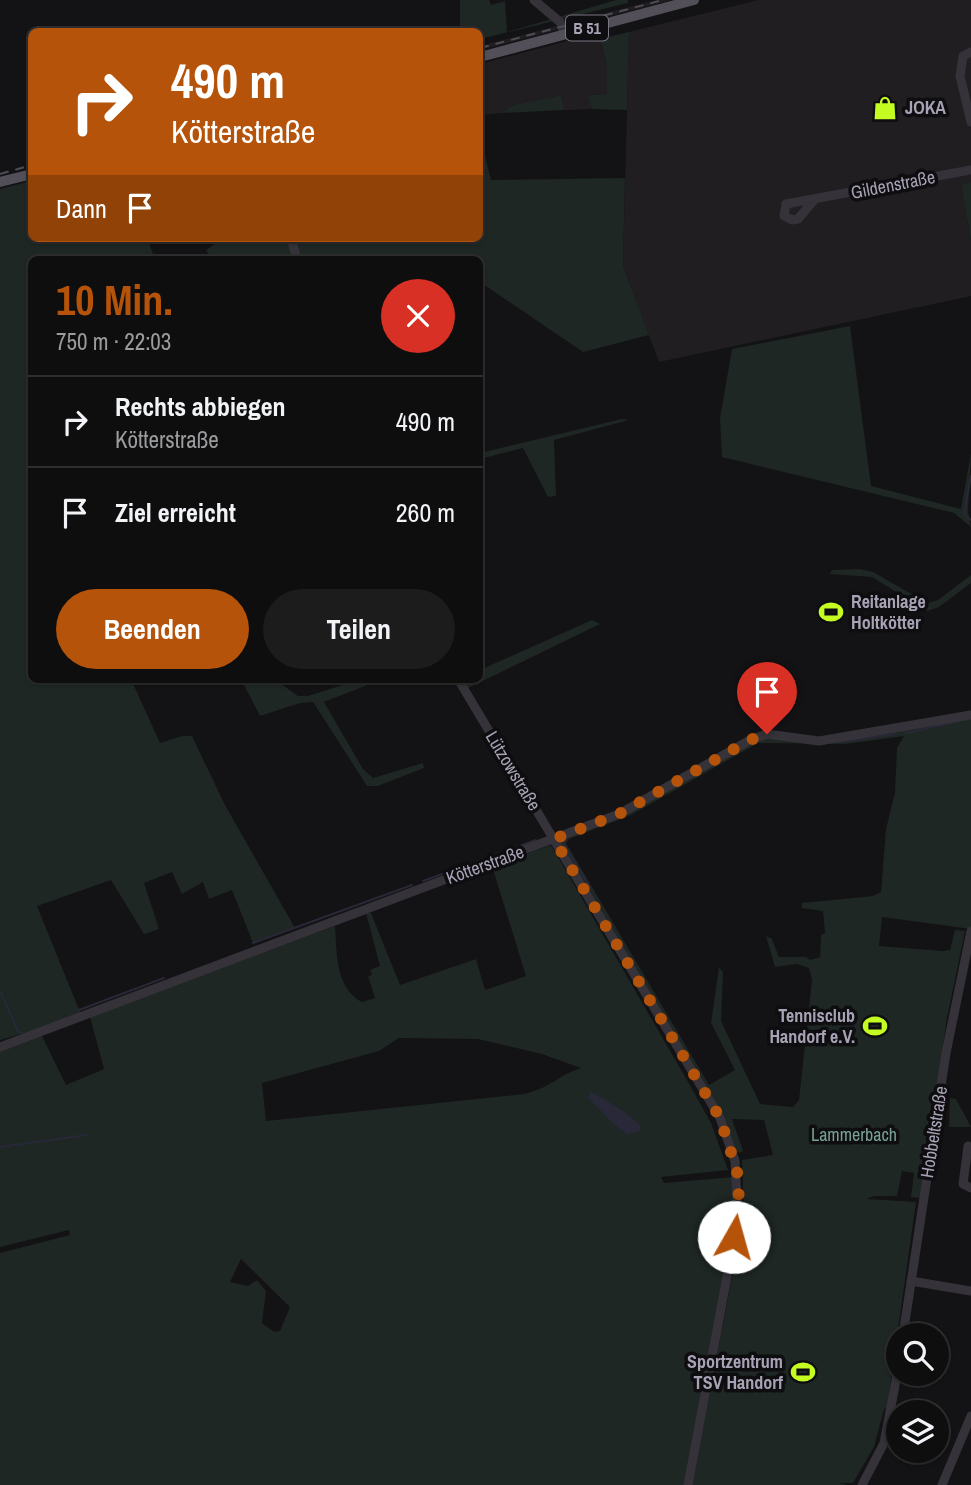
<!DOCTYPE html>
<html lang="de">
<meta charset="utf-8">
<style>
body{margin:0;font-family:"Archivo Narrow",sans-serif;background:#1c1c1d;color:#f1f3f6;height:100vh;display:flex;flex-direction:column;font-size:26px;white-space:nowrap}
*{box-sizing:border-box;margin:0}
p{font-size:23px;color:#9b9c9e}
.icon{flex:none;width:38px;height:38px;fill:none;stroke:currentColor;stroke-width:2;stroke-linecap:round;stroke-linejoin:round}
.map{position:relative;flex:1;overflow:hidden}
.side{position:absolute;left:28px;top:256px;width:455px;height:427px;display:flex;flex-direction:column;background:#0e0e0f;border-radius:10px;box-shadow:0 2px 5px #0004,0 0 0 2px #2e2e2f}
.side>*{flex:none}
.top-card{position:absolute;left:28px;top:28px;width:455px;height:214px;border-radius:10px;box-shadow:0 2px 5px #0004,0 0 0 2px #2e2e2f;background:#b45309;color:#fff;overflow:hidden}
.fabs{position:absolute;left:886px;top:1323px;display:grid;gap:14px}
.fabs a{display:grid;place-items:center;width:63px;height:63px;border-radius:50%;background:#0e0e0f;box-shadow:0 2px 5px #0004,0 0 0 2px #2e2e2f;font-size:35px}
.pin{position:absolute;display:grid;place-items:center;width:60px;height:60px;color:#fff;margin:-72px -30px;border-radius:50% 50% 50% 0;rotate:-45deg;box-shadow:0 0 7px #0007}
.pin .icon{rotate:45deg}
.me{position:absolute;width:77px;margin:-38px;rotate:7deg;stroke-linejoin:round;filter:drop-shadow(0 0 5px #0008)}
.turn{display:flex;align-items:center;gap:24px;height:147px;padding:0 28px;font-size:32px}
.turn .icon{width:91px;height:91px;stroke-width:2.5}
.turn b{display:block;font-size:49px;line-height:60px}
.then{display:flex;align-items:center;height:66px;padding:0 28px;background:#0003;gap:14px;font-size:26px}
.round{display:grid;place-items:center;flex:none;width:74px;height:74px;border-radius:37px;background:#1c1c1d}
.summary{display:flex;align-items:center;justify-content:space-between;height:119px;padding:0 28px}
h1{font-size:42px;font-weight:700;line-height:52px;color:#b45309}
.action{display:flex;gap:14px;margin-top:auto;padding:14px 28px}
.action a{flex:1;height:80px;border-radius:42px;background:#b45309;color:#fff;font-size:28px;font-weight:700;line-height:80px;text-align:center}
.action a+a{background:#1c1c1d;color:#f1f3f6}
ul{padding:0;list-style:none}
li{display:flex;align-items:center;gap:21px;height:91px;padding:0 28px;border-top:2px solid #2e2e2f}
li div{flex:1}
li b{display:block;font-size:26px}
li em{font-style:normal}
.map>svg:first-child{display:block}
.built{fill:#201e21}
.green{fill:#1e2724;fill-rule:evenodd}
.water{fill:#282838}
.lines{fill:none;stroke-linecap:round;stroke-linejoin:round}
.stream{stroke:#282838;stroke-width:2}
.minor{stroke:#353339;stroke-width:9}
.major{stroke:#524f58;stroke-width:10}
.rail{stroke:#4e4c54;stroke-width:2;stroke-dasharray:9 7;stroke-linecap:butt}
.route{stroke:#b45309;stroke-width:12;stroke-dasharray:0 21.6}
.labels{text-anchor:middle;stroke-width:7;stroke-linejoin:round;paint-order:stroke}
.shield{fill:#0e0d0f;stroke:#7a7583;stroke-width:2}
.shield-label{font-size:16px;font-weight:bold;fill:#a8a2b5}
.poi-label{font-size:18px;font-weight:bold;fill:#a8a2b5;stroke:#0e0d0f;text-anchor:start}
.street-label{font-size:18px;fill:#a8a2b5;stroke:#0e0d0f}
.park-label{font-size:18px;fill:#78a193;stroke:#0e0d0f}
</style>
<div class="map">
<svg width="971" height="1485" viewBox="0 0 971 1485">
<rect width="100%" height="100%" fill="#131214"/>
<g class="built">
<path d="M656,0H671L480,50V46Z"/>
<path d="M758,0H971V182L961,185L971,241V296L659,362L623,266L629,32Z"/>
<path d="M598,33L607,66V94L589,95L592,109L565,110L561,95L513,105L501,113L480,115V64Z"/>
</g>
<g class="green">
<path d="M460,0H489L491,5L505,1L507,32L616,0H628V3L480,39V32L460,31Z"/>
<path d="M629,32L627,110L592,109L588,95L607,94V66L600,39Z"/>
<path d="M561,95L565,110L501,113L513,105Z"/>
<path d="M480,136L491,180L625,178L623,266L649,335L583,352L480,282V259H211L206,250L224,238H480Z"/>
<path d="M31,181L32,238H147L155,259H32V679H131L160,743L182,736H192L225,805L295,928L253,943L232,890L209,899L203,882L182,894L172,872L144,883L159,929L144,934L111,880L37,906L82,1017L0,1040V189Z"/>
<path d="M971,182V241L961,185Z"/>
<path d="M850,326L871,486L961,509L971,453L968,512L971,527L954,513L722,457L720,418L732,349Z"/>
<path d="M622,419L629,420L554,440L556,496L548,497L523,448L480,459V453Z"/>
<path d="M860,569L873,572L927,603L938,600L971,575V583L939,607L927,611L872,577L830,574L832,570Z"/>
<path d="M592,620L600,624L464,690L458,679H480V670Z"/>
<path d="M241,679L280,683L298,696H308L361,679H383L324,702L363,769L373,778L423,763L424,768L378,786H367L313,702L300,703L260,716Z"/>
<path d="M971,717V929L882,917L879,946L943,951L950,950L955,930L965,931L947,1018L921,1198L911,1197L914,1173L902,1171L897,1196H874L867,1199L916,1202L887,1408L884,1409L874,1447L853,1483H839L848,1485H692L744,1215L742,1160L773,1155L764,1120L732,1119L743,1151L740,1153L735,1150L560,841L619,814L767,734L819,741ZM904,736L897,748L895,793L886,829L881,892L873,896L802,903V908L823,911L825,933L821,935L820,957L810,960L806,957H779L772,939L766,936L775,967L797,964L809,968L812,980L799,1100L793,1107L760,1104L721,1021L723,972L719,967L711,1023L735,1070L709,1085L566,843L569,839L631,815L758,743L846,744Z"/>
<path d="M551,845L691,1087L711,1123L728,1170L661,1177L664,1183L733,1177L735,1218L685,1485H0V1253L70,1235L69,1230L0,1247V1049L41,1034L66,1085L104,1069L90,1017L335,926C337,953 335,988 362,1002L375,998L368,976L372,975L370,970L380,966L366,913H371L400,985L476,959L485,990L526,976L492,866ZM399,1038L478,1039L542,1054L581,1068C557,1076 550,1088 524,1094L266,1121L262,1083L379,1051ZM241,1259L290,1307L280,1331L274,1332L262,1323L266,1291L257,1280L248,1286L230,1282Z"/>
<path d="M950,1098L956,1099L971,1127H949Z"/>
</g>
<path class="water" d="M590,1092C602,1096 633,1117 641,1126L640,1131L627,1134C613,1126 601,1109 588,1098Z"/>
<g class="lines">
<g class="stream">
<path d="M971,476L964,514L971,520"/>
<path d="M906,733L960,721"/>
<path d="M839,742L896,734"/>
<path d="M567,838L564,843L566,848L590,887"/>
<path d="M423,881L536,840"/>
<path d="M253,943L412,885"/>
<path d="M0,991L18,1031L22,1033"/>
<path d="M79,1010L164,978"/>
<path d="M0,1147L87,1135"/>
</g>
<g class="minor">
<path d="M534,0L560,22L565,34"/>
<path d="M971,52L963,56L960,76L971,122"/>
<path d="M814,200L798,219L792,220L784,216L786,204L971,170"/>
<path d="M291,238L297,259"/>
<path d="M458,679L720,1118L735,1161L738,1218L688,1485"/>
<path d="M0,1047L619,814L750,740L767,734L819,741L971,715"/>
<path d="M968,1146L963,1184L971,1188"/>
<path d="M911,1281L971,1291"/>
<path d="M903,1335L946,1053L971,931"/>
<path d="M862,1485L884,1443L898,1370"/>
<path d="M942,1485L971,1416"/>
</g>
<g class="major">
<path d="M480,57L694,0"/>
<path d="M0,182L32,174"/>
</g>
<g class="rail">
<path d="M480,48L663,0"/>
<path d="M0,174L32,165"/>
</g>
</g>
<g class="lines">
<path class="route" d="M734,1237L739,1200L737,1171L720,1118L554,839L619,814L750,740L767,734"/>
</g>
<defs>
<g id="shop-bare" transform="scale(1.89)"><path d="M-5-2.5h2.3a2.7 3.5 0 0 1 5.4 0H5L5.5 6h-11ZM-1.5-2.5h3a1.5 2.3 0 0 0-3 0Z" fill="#c4fc22" stroke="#0e0d0f" stroke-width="2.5" paint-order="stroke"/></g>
<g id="stadium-bare" transform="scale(1.89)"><path d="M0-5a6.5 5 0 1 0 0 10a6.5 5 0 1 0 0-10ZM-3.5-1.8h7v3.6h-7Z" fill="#c4fc22" stroke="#0e0d0f" stroke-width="2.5" paint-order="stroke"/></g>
</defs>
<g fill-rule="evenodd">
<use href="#shop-bare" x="885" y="108"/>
<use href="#stadium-bare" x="831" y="612"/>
<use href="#stadium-bare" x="875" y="1026"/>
<use href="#stadium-bare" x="803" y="1372"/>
</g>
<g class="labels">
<rect class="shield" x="566" y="15.5" width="42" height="25" rx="5"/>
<g class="shield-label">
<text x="587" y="34">B 51</text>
</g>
<g class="poi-label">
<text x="905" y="114">JOKA</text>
<text x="851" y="608">Reitanlage<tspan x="851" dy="21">Holtkötter</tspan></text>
<text x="855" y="1022" text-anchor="end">Tennisclub<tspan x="855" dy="21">Handorf e.V.</tspan></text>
<text x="783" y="1368" text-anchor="end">Sportzentrum<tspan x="783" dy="21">TSV Handorf</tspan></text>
</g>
<g class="street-label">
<text transform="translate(893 185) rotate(-11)" y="6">Gildenstraße</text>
<text transform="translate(513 771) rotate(59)" y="6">Lützowstraße</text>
<text transform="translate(485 865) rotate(-20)" y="6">Kötterstraße</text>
<text transform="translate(934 1132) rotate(-81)" y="6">Hobbeltstraße</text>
</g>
<g class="park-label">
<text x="854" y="1141">Lammerbach</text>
</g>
</g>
</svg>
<div class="fabs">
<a><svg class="icon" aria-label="search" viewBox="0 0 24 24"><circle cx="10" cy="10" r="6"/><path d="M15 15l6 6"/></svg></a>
<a><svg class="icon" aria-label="layers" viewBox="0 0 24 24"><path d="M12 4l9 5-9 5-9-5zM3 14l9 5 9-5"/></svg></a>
</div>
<div class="pin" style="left:767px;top:734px;background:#d93025"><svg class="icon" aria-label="arrive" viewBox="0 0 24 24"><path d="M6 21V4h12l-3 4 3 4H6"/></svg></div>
<svg class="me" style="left:734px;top:1237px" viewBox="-20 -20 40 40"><circle r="19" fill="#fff"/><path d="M0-13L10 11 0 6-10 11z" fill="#b45309"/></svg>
<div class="top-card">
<div class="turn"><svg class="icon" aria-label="right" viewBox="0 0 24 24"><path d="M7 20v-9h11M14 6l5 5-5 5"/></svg><div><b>490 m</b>Kötterstraße</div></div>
<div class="then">Dann<svg class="icon" aria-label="arrive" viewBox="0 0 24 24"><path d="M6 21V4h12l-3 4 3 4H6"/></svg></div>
</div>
<section class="side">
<div class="summary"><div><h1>10 Min.</h1><p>750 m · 22:03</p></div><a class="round" style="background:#d93025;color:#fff"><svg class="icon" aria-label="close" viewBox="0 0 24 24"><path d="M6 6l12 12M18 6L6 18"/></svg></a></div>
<ul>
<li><svg class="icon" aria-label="right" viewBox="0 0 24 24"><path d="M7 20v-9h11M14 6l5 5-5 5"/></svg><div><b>Rechts abbiegen</b><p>Kötterstraße</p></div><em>490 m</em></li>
<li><svg class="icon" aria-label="arrive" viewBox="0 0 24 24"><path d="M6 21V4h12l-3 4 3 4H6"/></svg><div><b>Ziel erreicht</b></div><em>260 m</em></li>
</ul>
<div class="action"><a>Beenden</a><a>Teilen</a></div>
</section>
</div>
